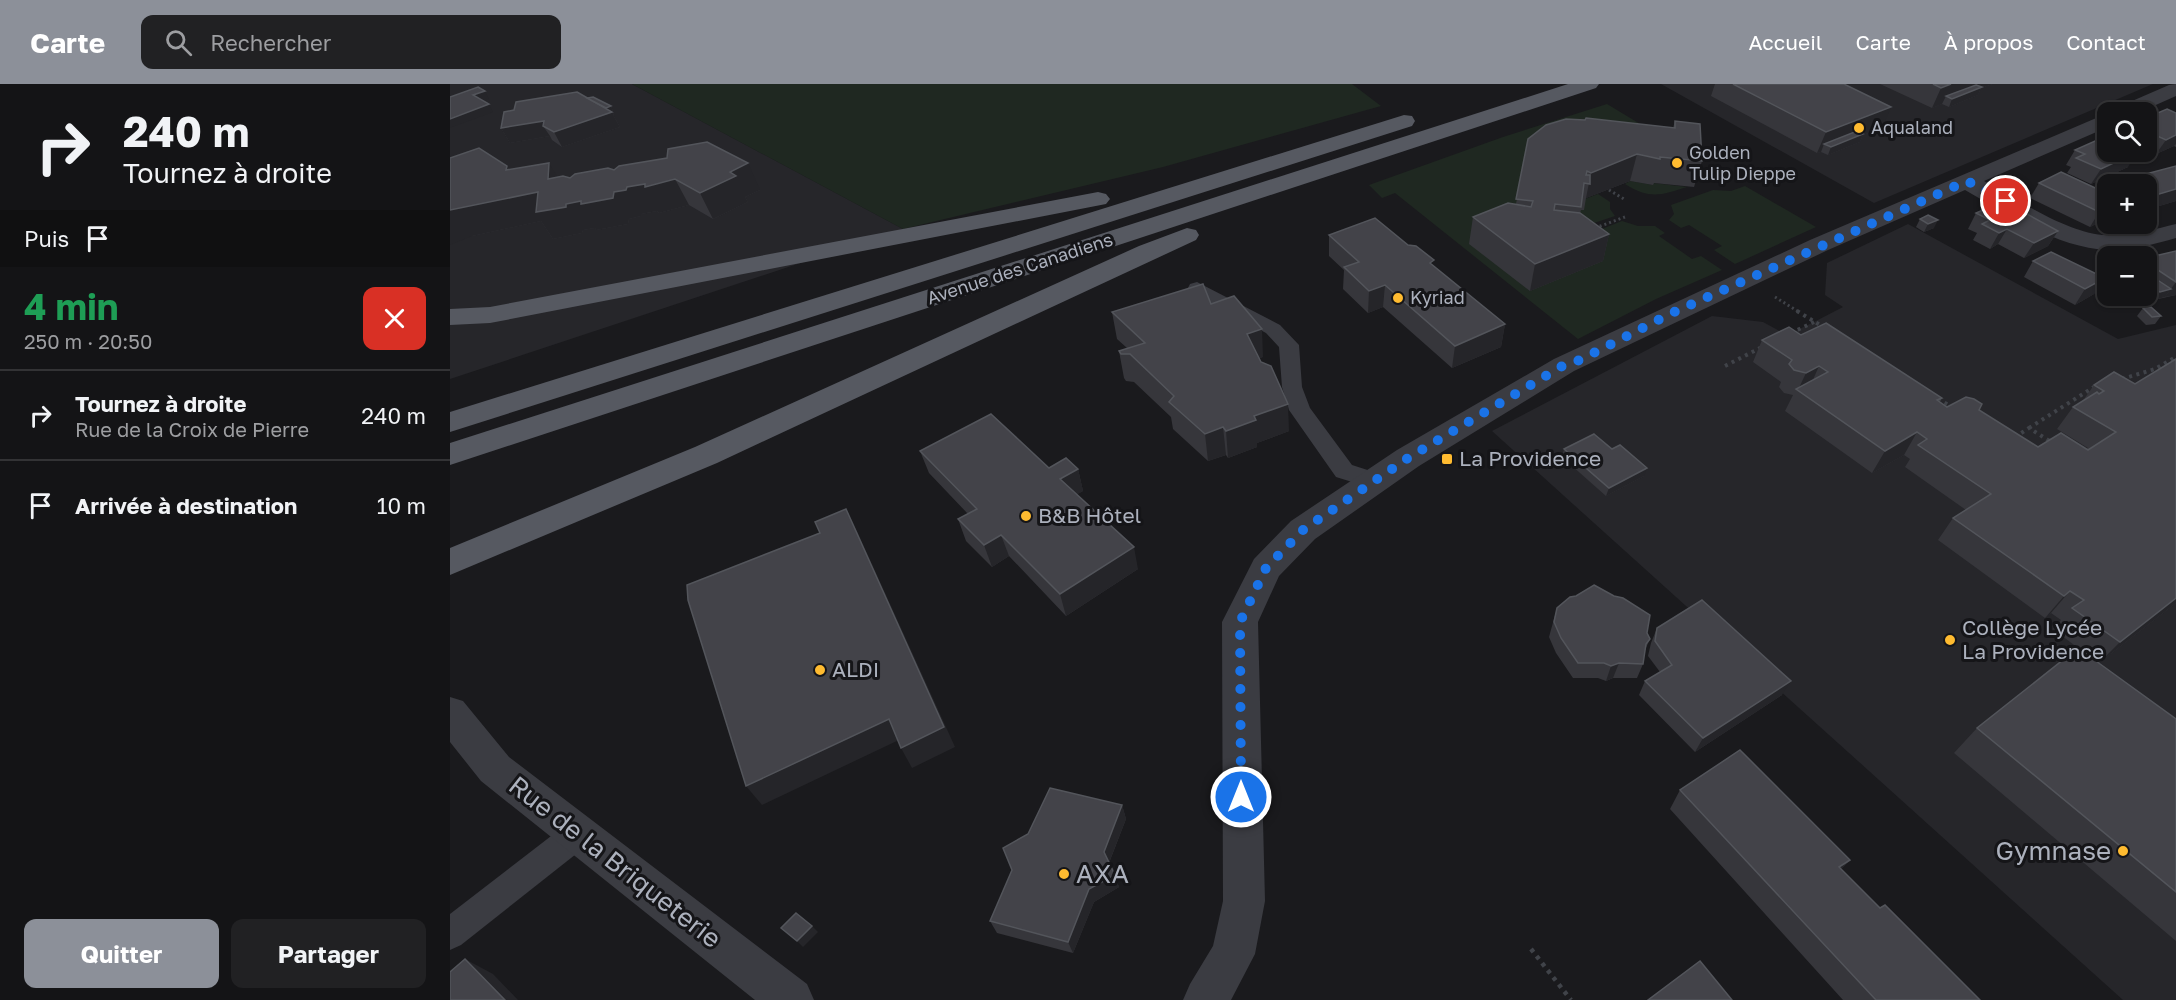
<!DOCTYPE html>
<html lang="fr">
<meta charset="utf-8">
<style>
body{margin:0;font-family:"Golos Text",sans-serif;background:#212123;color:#f1f3f6;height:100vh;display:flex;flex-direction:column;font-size:22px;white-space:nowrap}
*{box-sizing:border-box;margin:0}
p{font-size:20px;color:#9d9ea1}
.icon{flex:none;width:33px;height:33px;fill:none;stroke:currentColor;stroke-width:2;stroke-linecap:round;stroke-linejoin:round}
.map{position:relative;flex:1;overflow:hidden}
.sheet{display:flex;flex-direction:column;background:#141416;width:450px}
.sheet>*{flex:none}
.banner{background:#141416;color:#f1f3f6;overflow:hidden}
.tools{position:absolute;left:1647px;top:18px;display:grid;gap:12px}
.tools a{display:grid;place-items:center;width:60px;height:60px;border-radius:12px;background:#141416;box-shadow:0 2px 4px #0004,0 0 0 2px #333335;font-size:30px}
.pin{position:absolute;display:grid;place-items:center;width:51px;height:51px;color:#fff;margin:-26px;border:3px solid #fff;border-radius:50%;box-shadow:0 2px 6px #0007}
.me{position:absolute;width:66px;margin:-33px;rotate:0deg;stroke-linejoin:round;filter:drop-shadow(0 0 4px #0008)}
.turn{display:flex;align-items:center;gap:21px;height:126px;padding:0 24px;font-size:27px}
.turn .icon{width:78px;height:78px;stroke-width:2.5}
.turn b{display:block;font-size:42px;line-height:51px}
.then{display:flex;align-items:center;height:57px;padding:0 24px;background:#0003;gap:12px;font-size:22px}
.round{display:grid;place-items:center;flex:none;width:63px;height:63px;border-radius:12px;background:#212123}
.summary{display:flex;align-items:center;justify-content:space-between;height:102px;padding:0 24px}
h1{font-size:36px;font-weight:700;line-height:45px;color:#1e9e55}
.action{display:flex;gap:12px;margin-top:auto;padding:12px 24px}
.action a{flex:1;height:69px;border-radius:12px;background:#8c9099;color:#fff;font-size:24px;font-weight:700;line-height:69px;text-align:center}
.action a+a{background:#212123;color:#f1f3f6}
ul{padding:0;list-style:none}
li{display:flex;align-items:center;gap:18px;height:90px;padding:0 24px;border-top:2px solid #333335}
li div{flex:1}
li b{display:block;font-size:22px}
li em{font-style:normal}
header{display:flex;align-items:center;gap:36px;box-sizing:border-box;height:84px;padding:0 30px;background:#8c9099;color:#fff}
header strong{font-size:28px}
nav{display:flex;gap:33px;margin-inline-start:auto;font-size:21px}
.search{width:420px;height:54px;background:#212123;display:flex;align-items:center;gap:15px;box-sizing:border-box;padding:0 21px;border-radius:12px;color:#9d9ea1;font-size:22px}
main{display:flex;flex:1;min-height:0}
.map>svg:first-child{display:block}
.built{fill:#26262a}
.green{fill:#1f2821}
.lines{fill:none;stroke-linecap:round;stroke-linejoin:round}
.path-far2{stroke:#404349;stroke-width:3;stroke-dasharray:2 3;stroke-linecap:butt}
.path-far1{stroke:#404349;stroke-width:4;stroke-dasharray:3 4.5;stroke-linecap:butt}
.path{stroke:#404349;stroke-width:4.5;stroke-dasharray:4 5;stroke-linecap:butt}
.lane{fill:#3b3c42;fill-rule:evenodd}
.street{fill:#3b3c42;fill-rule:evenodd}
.primary{fill:#565961;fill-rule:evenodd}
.wall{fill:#36363b}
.shaded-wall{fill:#252529}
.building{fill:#434349;stroke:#53555b;stroke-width:1.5}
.route{stroke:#1a73e8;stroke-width:10;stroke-dasharray:0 18}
.poi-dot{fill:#ffbb30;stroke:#151518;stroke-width:2}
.labels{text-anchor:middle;stroke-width:6;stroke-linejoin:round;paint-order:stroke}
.far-poi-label{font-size:18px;fill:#acb1bd;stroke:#151518;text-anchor:start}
.far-street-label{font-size:18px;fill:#acb1bd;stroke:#151518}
.poi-label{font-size:21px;fill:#acb1bd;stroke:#151518;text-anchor:start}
.near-poi-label{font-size:26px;fill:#acb1bd;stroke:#151518;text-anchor:end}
.near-street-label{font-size:26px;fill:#acb1bd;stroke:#151518}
</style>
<header>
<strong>Carte</strong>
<div class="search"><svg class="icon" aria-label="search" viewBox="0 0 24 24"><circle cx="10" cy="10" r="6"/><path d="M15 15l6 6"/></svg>Rechercher</div>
<nav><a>Accueil</a><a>Carte</a><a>À propos</a><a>Contact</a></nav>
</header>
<main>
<section class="sheet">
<div class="banner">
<div class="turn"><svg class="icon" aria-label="right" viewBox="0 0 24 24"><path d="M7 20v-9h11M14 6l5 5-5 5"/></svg><div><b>240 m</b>Tournez à droite</div></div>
<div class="then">Puis<svg class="icon" aria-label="arrive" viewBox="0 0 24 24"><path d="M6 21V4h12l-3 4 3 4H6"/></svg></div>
</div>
<div class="summary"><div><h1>4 min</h1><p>250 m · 20:50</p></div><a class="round" style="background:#d93025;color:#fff"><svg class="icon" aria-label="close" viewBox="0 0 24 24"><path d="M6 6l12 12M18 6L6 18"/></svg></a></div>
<ul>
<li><svg class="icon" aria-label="right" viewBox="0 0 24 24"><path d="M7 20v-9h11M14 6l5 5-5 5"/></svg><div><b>Tournez à droite</b><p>Rue de la Croix de Pierre</p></div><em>240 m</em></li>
<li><svg class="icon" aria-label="arrive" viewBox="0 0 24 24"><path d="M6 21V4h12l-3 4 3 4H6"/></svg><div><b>Arrivée à destination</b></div><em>10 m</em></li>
</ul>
<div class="action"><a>Quitter</a><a>Partager</a></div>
</section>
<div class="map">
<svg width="1726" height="916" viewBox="0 0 1726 916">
<rect width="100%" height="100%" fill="#1a1a1d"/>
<g class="built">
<path d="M0,0H182L453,145L0,295Z"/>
<path d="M1211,0H1703L1424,119Z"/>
<path d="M1458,140L1668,255L1726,241V916H1673L1042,347L1262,232L1313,238L1337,251L1364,238L1393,223L1375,211L1377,179Z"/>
</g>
<g class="green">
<path d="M182,0H902L931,22L713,83L453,145Z"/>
<path d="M1157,20L1230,64L1131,59L1124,156L1172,137L1188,142H1205L1215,149L1209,152L1242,175L1251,172L1272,186L1206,215L1128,255L945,109L932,114L919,101L1053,53Z"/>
<path d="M1180,97L1203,101V99L1237,103C1211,111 1201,116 1175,100Z"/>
<path d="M1295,102L1366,143L1285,180L1264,166L1272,162L1239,141L1231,144L1219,136L1224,130L1221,121L1263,106L1281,107Z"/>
<path d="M1148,110L1160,118V125L1165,132L1126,145L1129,126H1133L1135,115Z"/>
</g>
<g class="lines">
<g class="path-far2">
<path d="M1159,106L1174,115"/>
<path d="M1145,144L1175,133"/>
<path d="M1325,213L1349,228"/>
</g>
<g class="path-far1">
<path d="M1347,227L1375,244"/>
<path d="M1341,249L1364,238"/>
<path d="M1275,282L1312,263"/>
<path d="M1672,295L1705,285L1726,273"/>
<path d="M1488,315L1502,323"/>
<path d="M1579,344L1644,303"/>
<path d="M1565,353L1579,344L1601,358"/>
</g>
<path class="path" d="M1081,865L1121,916"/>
<g class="lane">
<path d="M747,198L830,241L849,261L852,303L860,324L902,381L933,391L936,397L933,403L925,405L886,393L839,326L832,303L829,263L816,249L740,208L738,204L740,200Z"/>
<path d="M129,735L140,739L144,749L140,759L11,861L0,866V830L118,739Z"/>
</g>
<g class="street">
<path d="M1726,0V12L1690,28H1662L1666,24L1719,1Z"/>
<path d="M1658,29V43L1534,97C1569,116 1618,150 1657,151C1681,153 1704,145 1726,140V154C1704,160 1681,167 1658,166C1607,164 1558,130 1515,106L1378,166L1124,287L969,382L865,455L829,492L808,538L815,817L805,870L781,916H733L740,900L763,862L773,817L772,538L804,475L841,437L947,366L1104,275L1360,156Z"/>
<path d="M0,613L13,617L59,673L357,900L364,916H305L31,697L0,658Z"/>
</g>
<g class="primary">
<path d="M1118,0H1149L1146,4L0,381V359Z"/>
<path d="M954,31L962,32L965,37L962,42L0,348V328Z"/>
<path d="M648,108L656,110L660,115L656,120L40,239L0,241V225L40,223Z"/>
<path d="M737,144L746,146L749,151L746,156L267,379L0,491V464L245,363L689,162Z"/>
</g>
</g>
<g class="wall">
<path d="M1265,0H1394L1432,44L1413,51L1410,58L1378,71L1371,68L1367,69L1261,12Z"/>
<path d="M1430,0H1543L1531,4L1528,11L1499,23L1492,20L1482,24Z"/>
<path d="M137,14L161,22L164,30L163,31L170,43L112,63L102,56L100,52L60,59L51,44L64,26Z"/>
<path d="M1726,29V63L1724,62L1706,70L1696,66V34Z"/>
<path d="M1225,37L1252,77L1244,103L1204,99L1203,101L1180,97L1136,114L1134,126H1131L1130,129L1159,150L1153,177L1080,207L1019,160L1023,133L1066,120L1078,55L1223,44Z"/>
<path d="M1625,66L1678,83L1641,100L1617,89L1621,83L1616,81Z"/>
<path d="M57,82L59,86L108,93L120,94L164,86L310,106L295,113L298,118L263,135L239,121L209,129L207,127L191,130V132L179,135L178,140L146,146L145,144L133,146L132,149L103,155L91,137L22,152Z"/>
<path d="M1726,82V117L1696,126V100H1674L1677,95Z"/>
<path d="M1589,99L1656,109L1658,134L1640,143L1580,114Z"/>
<path d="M1526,129L1608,147L1598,162L1574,174L1548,160L1540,165L1523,156L1527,149L1518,145Z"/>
<path d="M1470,135L1484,144L1474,148L1466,143Z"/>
<path d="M879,151L983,182L1055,240L1051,263L1002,284L933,223L918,229L893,205L894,186L879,172Z"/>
<path d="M1726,167V211L1704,216L1696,210V174Z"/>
<path d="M1583,177L1655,194L1644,210L1625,221L1574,193Z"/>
<path d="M761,220L813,273L809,274L839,347L807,359V363L778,374L776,371L758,377L723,345L721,333L684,298L676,297L674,294L669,267L677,264L667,255L662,228Z"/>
<path d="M1693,224L1711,232L1705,240L1696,241L1687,232Z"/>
<path d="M1351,251L1490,318L1497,323L1529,326L1588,363L1636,365L1638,364L1607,345L1623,323L1632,318L1644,301L1685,300L1726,275V519L1649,579L1726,635V857L1504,669L1527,644L1628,564L1603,545L1611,536L1601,529L1595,534L1488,456L1503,434L1516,426L1455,383L1460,375L1454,371L1422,389L1335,327L1343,311L1334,309L1329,303L1331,298L1303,278L1312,256Z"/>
<path d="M1114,365H1162L1194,392L1156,412L1112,373Z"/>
<path d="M470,367L599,384L628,385L633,407L627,410L688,485L616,532L559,472L542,483L516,457L508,435L518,430L479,389Z"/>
<path d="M1107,524L1197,549L1200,555L1195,566L1193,580L1187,594H1163L1156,597L1148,594H1123L1106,569L1099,553Z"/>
<path d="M1207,544L1332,611L1245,668L1189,611L1195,597L1210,588L1198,572L1201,559Z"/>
<path d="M1230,706L1400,776L1391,785L1430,824L1530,916H1393L1220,725Z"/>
<path d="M672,721L676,735L659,779L669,803L644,818L623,869L547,849L540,837Z"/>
</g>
<g class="shaded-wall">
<path d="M1501,0H1543L1531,4L1528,11L1499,23L1502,15L1496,12L1492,20L1482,24L1491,4Z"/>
<path d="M35,7L39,15L28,19L23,11Z"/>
<path d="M39,20L43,28L0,44V35Z"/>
<path d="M161,22L164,30L163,31L170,43L112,63L104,48Z"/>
<path d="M1441,23L1432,44L1413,51L1410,58L1378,71L1381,63L1374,60L1371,68L1367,69L1376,48Z"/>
<path d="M94,37L93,42L100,52L60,59L51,44Z"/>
<path d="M1726,51V60L1724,62L1706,70L1716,56Z"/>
<path d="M1687,68L1678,83L1641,100L1651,85Z"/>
<path d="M1187,70L1180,97L1136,114L1141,89Z"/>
<path d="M99,79L115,105L98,95Z"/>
<path d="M298,79L310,106L295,113L298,118L263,135L250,109L280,88Z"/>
<path d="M57,82L73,108H88L116,120L164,108L177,103L225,95L239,121L209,129L207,127L191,130V132L179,135L178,140L146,146L145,144L133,146L132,149L103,155L91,137L22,152L0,161V126L56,86Z"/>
<path d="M1726,105V117L1696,126L1706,111Z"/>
<path d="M1658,124V134L1640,143L1649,128Z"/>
<path d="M1488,136L1484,144L1474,148L1478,140Z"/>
<path d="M1557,145L1548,160L1540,165L1549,149Z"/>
<path d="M1608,147L1598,162L1574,174L1584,159Z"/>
<path d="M1159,150L1153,177L1080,207L1085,180Z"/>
<path d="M1655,194L1644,210L1625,221L1635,205Z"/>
<path d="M1726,198V211L1715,213Z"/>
<path d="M935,201L933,223L918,229L919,207Z"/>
<path d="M1721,205L1715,213L1704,216L1710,208Z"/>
<path d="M1055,240L1051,263L1002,284L1005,262Z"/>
<path d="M812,245L813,273L798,278L797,250Z"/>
<path d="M1369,282L1359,305L1348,306L1356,289Z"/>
<path d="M838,320L839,347L807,359V363L778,374L776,347L804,332Z"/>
<path d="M773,343L776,371L758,377L755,350Z"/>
<path d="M1467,348L1454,371L1422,389L1435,367Z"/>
<path d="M1197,384L1194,392L1156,412L1159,404Z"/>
<path d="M628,385L633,407L616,417L610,395Z"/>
<path d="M396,425L407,447L505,663L462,684L451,664Z"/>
<path d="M551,451L559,472L542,483L534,461Z"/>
<path d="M684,463L688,485L616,532L610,510Z"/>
<path d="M1620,507L1601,529L1595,534L1614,512Z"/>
<path d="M1726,514V519L1649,579L1670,558Z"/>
<path d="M1169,579L1163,594L1156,597L1161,582Z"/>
<path d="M1341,597L1332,611L1245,668L1253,654Z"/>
<path d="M439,635L451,655L312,721L296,702Z"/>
<path d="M672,721L676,735L658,781L654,768Z"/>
<path d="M1400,776L1383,793L1389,783Z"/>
<path d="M665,791L669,803L644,818L623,869L618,858L639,805Z"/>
<path d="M362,842L368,848L353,863L347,857Z"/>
<path d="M15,875L43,890L68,916H55Z"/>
</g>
<g class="building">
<path d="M1283,0H1394L1441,23L1376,48Z"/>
<path d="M1483,0H1501L1491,4Z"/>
<path d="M1526,1L1532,3L1502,15L1496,12Z"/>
<path d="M28,3L35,7L23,11L39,20L0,35V13Z"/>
<path d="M127,8L162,28L104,48L93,42L94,37L51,44L54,28L64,26L66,18Z"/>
<path d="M143,13L161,22L156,24L137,14Z"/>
<path d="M1717,25L1726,29V51L1716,56L1696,47V34Z"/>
<path d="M1136,34L1225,44V37L1250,40L1252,77L1210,73V75L1187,70L1141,89L1137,87L1136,91H1140V100L1134,99L1131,123L1105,120L1104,126L1130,129L1159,150L1085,180L1023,133L1058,119L1081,123L1083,117L1066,115L1078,55L1096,41L1116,35L1135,36Z"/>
<path d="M1407,47L1413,50L1381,63L1374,60Z"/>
<path d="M1654,53L1658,55V68H1687L1651,85L1626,74L1635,70L1625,66Z"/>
<path d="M257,58L298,79L280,88L286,92L250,109L225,95L195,103V100L177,103L176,106L164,108L163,114L131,120V117L116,120V123L86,128L88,108L0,126V74L29,64L57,82L56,86L99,79L98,95L113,92L120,94L125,90L158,84L164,86L169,82L217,74L218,65Z"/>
<path d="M1726,82V105L1706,111L1696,106V100H1687L1677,95Z"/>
<path d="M1611,88L1656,109H1658V124L1649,128L1589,99Z"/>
<path d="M1553,117L1608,147L1584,159L1557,145L1549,149L1532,140L1540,136L1526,129Z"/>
<path d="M1478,131L1488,136L1478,140L1470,135Z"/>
<path d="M925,134L958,161L966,162L984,176L980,179L1055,240L1005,262L935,201L919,207L894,183L909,178L879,151Z"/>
<path d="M1726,167V198L1696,178V174Z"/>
<path d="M1601,168L1655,194L1635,205L1583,177Z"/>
<path d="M1706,195L1721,205L1710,208L1696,198Z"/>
<path d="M753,200L761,220L784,212L812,245L797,250L811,278L821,282L838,320L804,332L806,336L776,347L773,343L755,350L719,318L724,312L680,270H671L669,267L695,259L662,228Z"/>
<path d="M1701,223L1711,232L1702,233L1693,224Z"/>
<path d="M1376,239L1492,314L1487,316L1497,323L1516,313L1524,315L1532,320L1529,326L1588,363L1611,349L1638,366L1666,348L1623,323L1647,308L1649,310L1654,307L1644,301L1664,288L1685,300L1726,275V514L1670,558L1622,524L1634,516L1620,507L1614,512L1503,434L1541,410L1468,361L1477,355L1467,348L1435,367L1346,305L1378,288L1369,282L1356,289L1344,286L1339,280L1342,276L1312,256L1339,243L1351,251Z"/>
<path d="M541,330L599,384L616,374L628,385L610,395L684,463L610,510L551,451L534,461L508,435L527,425L470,367Z"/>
<path d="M1144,350L1162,365L1170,361L1197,384L1159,404L1114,365Z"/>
<path d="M396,425L494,643L451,664L439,635L296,702L238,516L237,501L370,449L365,438Z"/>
<path d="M1144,501L1164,512L1173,514L1200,531L1197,549L1200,555L1196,560L1193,580L1169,579L1161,582L1154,579H1128L1111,554L1104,538L1107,524L1120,513L1126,512Z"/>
<path d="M1252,516L1341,597L1253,654L1195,597L1222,581L1205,557L1207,544Z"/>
<path d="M1628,564L1726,635V808L1527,644Z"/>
<path d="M1290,666L1400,776L1389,783L1430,824L1435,821L1530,916H1426L1230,706Z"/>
<path d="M600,704L672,721L654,768L665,791L639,805L618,858L540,837L562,786L553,764L578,750Z"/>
<path d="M346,829L362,842L347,857L331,844Z"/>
<path d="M15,875L55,916H0V888Z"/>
<path d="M1250,877L1282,916H1198Z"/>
</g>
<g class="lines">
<path class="route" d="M791,713L790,538L816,484L853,446L958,374L1114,281L1130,276L1222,229L1517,97L1556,117"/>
</g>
<g class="poi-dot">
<circle cx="1409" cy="44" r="6"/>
<circle cx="1227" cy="79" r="6"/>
<circle cx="948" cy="214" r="6"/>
<rect x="991" y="369" width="12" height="12" rx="3"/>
<circle cx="576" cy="432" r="6"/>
<circle cx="1500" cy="556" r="6"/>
<circle cx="370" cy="586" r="6"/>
<circle cx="1673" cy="767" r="6"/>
<circle cx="614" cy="790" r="6"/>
</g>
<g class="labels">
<g class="far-poi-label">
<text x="1421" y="50">Aqualand</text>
<text x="1239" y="75">Golden<tspan x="1239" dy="21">Tulip Dieppe</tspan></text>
<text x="960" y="220">Kyriad</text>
</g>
<g class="far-street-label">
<text transform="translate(570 185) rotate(-18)" y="6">Avenue des Canadiens</text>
</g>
<g class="poi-label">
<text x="1009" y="382">La Providence</text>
<text x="588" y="439">B&amp;B Hôtel</text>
<text x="1512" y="551">Collège Lycée<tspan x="1512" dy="24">La Providence</tspan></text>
<text x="382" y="593">ALDI</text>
</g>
<g class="near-poi-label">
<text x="1661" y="776">Gymnase</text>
<text x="626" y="799" text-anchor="start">AXA</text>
</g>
<g class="near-street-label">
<text transform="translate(165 778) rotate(38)" y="9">Rue de la Briqueterie</text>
</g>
</g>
</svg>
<div class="tools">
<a><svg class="icon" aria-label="search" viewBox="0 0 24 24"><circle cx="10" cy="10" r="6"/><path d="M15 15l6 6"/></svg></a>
<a>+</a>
<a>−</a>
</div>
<div class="pin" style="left:1556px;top:117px;background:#d93025"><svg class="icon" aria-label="arrive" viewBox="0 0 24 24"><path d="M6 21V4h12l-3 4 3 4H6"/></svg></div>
<svg class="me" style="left:791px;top:713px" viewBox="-20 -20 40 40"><circle r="17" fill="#1a73e8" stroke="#fff" stroke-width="3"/><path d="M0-11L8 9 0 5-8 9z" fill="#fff"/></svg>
</div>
</main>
